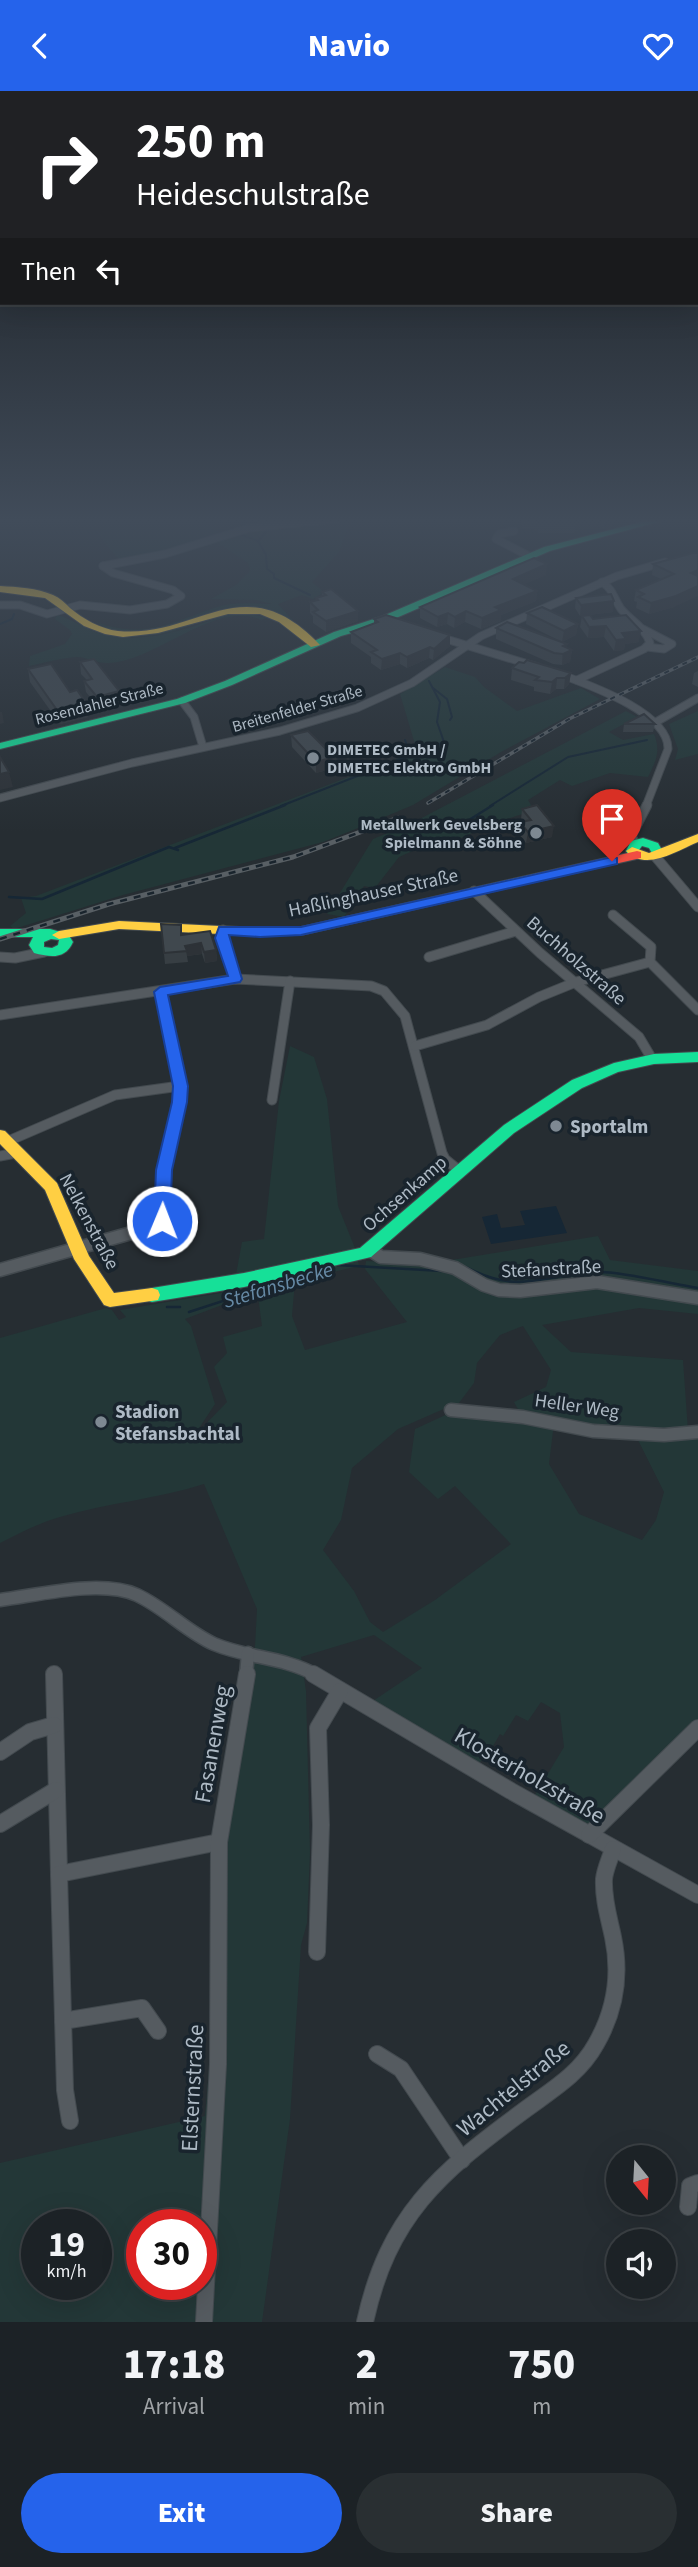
<!DOCTYPE html>
<meta charset="utf-8">
<style>
body{margin:0;font-family:"Source Sans 3",sans-serif;background:#292f32;color:#f1f3f6;height:100vh;display:flex;flex-direction:column;font-size:26px;white-space:nowrap}
*{box-sizing:border-box;margin:0}
p{font-size:23px;color:#a0a4a7}
.icon{flex:none;width:38px;height:38px;fill:none;stroke:currentColor;stroke-width:2;stroke-linecap:round;stroke-linejoin:round}
.map{position:relative;height:2231px;overflow:hidden}
.details{display:flex;flex-direction:column;background:#1c2226;flex:1}
.details>*{flex:none}
.hud{position:absolute;left:0px;top:0px;width:698px;height:214px;box-shadow:0 7px 28px #0002,0 0 0 2px #3a3f43;background:#202124;color:#fff;overflow:hidden}
.needle{width:46px;rotate:162deg}
.fabs{position:absolute;left:606px;top:2054px;display:grid;gap:14px}
.fabs a{display:grid;place-items:center;width:70px;height:70px;border-radius:50%;background:#1c2226;box-shadow:0 7px 28px #0002,0 0 0 2px #3a3f43;font-size:35px}
.speed{position:absolute;left:21px;top:2118px;display:flex;gap:14px;font-size:35px;font-weight:700;text-align:center}
.speed>*{display:grid;place-content:center;width:91px;height:91px;border-radius:50%;background:#1c2226;box-shadow:0 7px 28px #0002,0 0 0 2px #3a3f43;line-height:1}
.speed small{font-size:18px;font-weight:400}
.speed .limit{border:10px solid #d22;background:#fff;color:#111}
.pin{position:absolute;display:grid;place-items:center;width:60px;height:60px;color:#fff;margin:-72px -30px;border-radius:50% 50% 50% 0;rotate:-45deg;box-shadow:0 0 7px #0007}
.pin .icon{rotate:45deg}
.me{position:absolute;width:77px;margin:-38px;rotate:1deg;stroke-linejoin:round;filter:drop-shadow(0 0 5px #0008)}
.turn{display:flex;align-items:center;gap:24px;height:147px;padding:0 21px;font-size:32px}
.turn .icon{width:91px;height:91px;stroke-width:2.5}
.turn b{display:block;font-size:49px;line-height:60px}
.then{display:flex;align-items:center;height:66px;padding:0 21px;background:#0003;gap:14px;font-size:26px}
.eta{display:flex;justify-content:space-evenly;align-items:center;height:119px;text-align:center}
.eta b{font-size:42px;font-weight:800;line-height:49px}
.primary-button{display:flex;gap:14px;margin-top:auto;padding:14px 21px}
.primary-button a{flex:1;height:80px;border-radius:42px;background:#2563eb;color:#fff;font-size:28px;font-weight:800;line-height:80px;text-align:center}
.primary-button a+a{background:#292f32;color:#f1f3f6}
header{display:flex;justify-content:space-between;align-items:center;height:91px;padding:0 21px;background:#2563eb;color:#fff;font-size:32px;font-weight:800}
.map>svg:first-child{display:block}
.green{fill:#233737;fill-rule:evenodd}
.water{fill:#162735}
.lines{fill:none;stroke-linecap:round;stroke-linejoin:round}
.stream-far1{stroke:#162735;stroke-width:2}
.stream{stroke:#162735;stroke-width:2.5}
.street-far3-casing{stroke:#434a4f;stroke-width:9}
.street-far2-casing{stroke:#434a4f;stroke-width:11}
.street-far1-casing{stroke:#434a4f;stroke-width:15}
.street-casing{stroke:#434a4f;stroke-width:18}
.fast-casing{stroke:#434a4f;stroke-width:2}
.slow-casing{stroke:#434a4f;stroke-width:2}
.jam-casing{stroke:#434a4f;stroke-width:2}
.street-far3{stroke:#555b60;stroke-width:7}
.street-far2{stroke:#555b60;stroke-width:9}
.street-far1{stroke:#555b60;stroke-width:12}
.street{stroke:#555b60;stroke-width:16}
.fast{fill:#16e098;fill-rule:evenodd}
.slow{fill:#ffcf43;fill-rule:evenodd}
.jam{fill:#f24e42;fill-rule:evenodd}
.rail-far1-casing{stroke:#585f64;stroke-width:3.5}
.rail-casing{stroke:#585f64;stroke-width:5}
.rail-far1{stroke:#19242d;stroke-width:2;stroke-dasharray:5;stroke-linecap:butt}
.rail{stroke:#19242d;stroke-width:2.5;stroke-dasharray:7;stroke-linecap:butt}
.wall{fill:#373e43}
.shaded-wall{fill:#2d3237}
.building{fill:#40484e;stroke:#2d3237;stroke-width:2}
.route{fill:#2563eb;stroke:#184099;stroke-width:2}
.poi-dot{fill:#7e8992;stroke:#19242d;stroke-width:2.5}
.labels{text-anchor:middle;stroke-width:7;stroke-linejoin:round;paint-order:stroke}
.far-street-label{font-size:16px;fill:#aebac5;stroke:#19242d}
.far-poi-label{font-size:16px;font-weight:bold;fill:#aebac5;stroke:#19242d;text-anchor:start}
.street-label{font-size:19px;fill:#aebac5;stroke:#19242d}
.poi-label{font-size:19px;font-weight:bold;fill:#aebac5;stroke:#19242d;text-anchor:start}
.water-label{font-size:21px;font-style:italic;fill:#668aa5;stroke:#19242d}
.near-street-label{font-size:23px;fill:#aebac5;stroke:#19242d}
</style>
<header><svg class="icon" aria-label="back" viewBox="0 0 24 24"><path d="M15 5l-7 7 7 7"/></svg>Navio<svg class="icon" aria-label="heart" viewBox="0 0 24 24"><path d="M12 20l-8-8c-3-5 5-10 8-4 3-6 11-1 8 4z"/></svg></header>
<div class="map">
<svg width="698" height="2231" viewBox="0 0 698 2231">
<rect width="100%" height="100%" fill="#262d32"/>
<g class="green">
<path d="M112,428H202L222,444L121,471L98,443Z"/>
<path d="M347,429L349,434L339,461L312,491L324,501L313,508L302,504L278,513L297,534C280,529 264,514 242,517C199,522 138,560 96,531C146,549 171,531 217,516C235,510 254,513 272,513L256,509L211,508L236,494L250,480L248,472L215,450L261,437Z"/>
<path d="M231,521C243,521 256,520 267,525L248,522L267,527L261,529C215,508 157,570 109,572C98,573 87,566 77,566C61,567 44,572 29,575L30,565L65,553L72,543L70,539L55,528L57,524C71,527 86,539 102,543C145,554 187,538 226,524C212,525 198,532 184,537C150,549 109,549 77,532L109,542L152,544Z"/>
<path d="M445,576L475,586L484,596L517,620L581,597L600,608L501,661L413,714L363,735L323,751L123,804L14,838L10,835L26,822L21,807L36,805L417,660L400,603Z"/>
<path d="M626,620L637,626L609,641L623,649L654,643C661,660 656,670 648,686L610,682L572,695L560,689L528,709L534,719L489,734L446,754L417,758L399,766L375,797L364,795L344,826L327,823L373,748L412,732Z"/>
<path d="M698,620V663L675,669L678,658L669,633Z"/>
<path d="M290,955L314,966L327,1008L338,1115L357,1162L359,1175L295,1190L292,1225L305,1259L407,1231L365,1178L366,1170L427,1173L598,1145L610,1169L698,1180V1223L639,1217L542,1234L571,1261L683,1269L688,1340L595,1337L520,1322L514,1311L546,1296L551,1279L523,1235L500,1244L477,1272L474,1292L456,1316L446,1317L398,1338L352,1377L341,1429L323,1459L354,1500L370,1531L383,1541L435,1509L511,1453L455,1395L438,1408L409,1381L415,1338L452,1321L554,1332L549,1373L579,1423L642,1449L656,1429L664,1401L636,1345L698,1343V1632L588,1735L535,1704L564,1656L560,1622L541,1611L528,1630L516,1624L503,1645L500,1643L489,1662L478,1673L373,1610L422,1577L374,1544L301,1566L306,1600L310,1762L307,1832L301,1854L290,2028L262,2231H0V2072L205,2025L229,1737L253,1591L257,1518L204,1393C157,1408 107,1412 60,1426C39,1432 20,1442 0,1452V1247L106,1217L112,1219L119,1229L126,1226L120,1219L233,1200L242,1151L264,1148L279,1010ZM258,1205L262,1235L223,1246L227,1262L214,1276L227,1311L194,1345L215,1313L191,1235L185,1228L230,1211ZM37,2133H96V2193H37ZM142,2133H201V2193H142Z"/>
</g>
<path class="water" d="M556,1115L567,1142L491,1153L482,1126L497,1123L501,1137L525,1134L520,1120Z"/>
<g class="lines">
<g class="stream-far1">
<path d="M239,443L258,450L266,464L267,478L274,483V487L310,504"/>
<path d="M259,449L266,441"/>
<path d="M0,533L12,528L14,523"/>
<path d="M433,597L447,608L452,626L450,629"/>
<path d="M405,649L411,665"/>
<path d="M281,715L444,651L437,631L440,611L429,590"/>
<path d="M490,715L568,666L647,649"/>
</g>
<g class="stream">
<path d="M438,739L469,729L493,714"/>
<path d="M175,757L285,714"/>
<path d="M9,806L42,808L169,756L178,759"/>
<path d="M337,1174L442,1180"/>
<path d="M466,1176C521,1205 543,1183 597,1181C623,1180 670,1193 698,1197"/>
<path d="M167,1216H180"/>
<path d="M189,1221L331,1175"/>
</g>
<g class="street-far3-casing">
<g id="street-far3">
<path d="M514,440L499,443L496,448L529,465"/>
<path d="M103,475L165,463L249,437L336,428"/>
<path d="M0,514H20L47,523L80,514L130,519L167,513L181,505L173,499L113,482L103,475"/>
<path d="M643,538L672,553L664,558L647,556"/>
<path d="M436,545L538,576"/>
<path d="M557,582C586,593 669,621 668,658L646,715"/>
<path d="M577,589L644,558L650,552C645,536 631,530 621,518C614,508 613,498 602,491"/>
<path d="M182,610L194,626L203,656"/>
<path d="M656,631L698,607"/>
<path d="M0,707L132,672L280,640L357,617L412,592L481,545L617,485L665,471"/>
</g>
</g>
<g class="street-far2-casing">
<g id="street-far2">
<path d="M635,753L631,745L647,714"/>
<path d="M654,764L698,816"/>
<path d="M474,800L540,862L639,946L652,968"/>
<path d="M613,824L651,856L650,871L698,919"/>
<path d="M223,839L222,847L235,888"/>
<path d="M0,866L15,867L44,861"/>
<path d="M429,866L516,840"/>
<path d="M161,901C167,931 183,981 180,1010C177,1037 165,1063 163,1091"/>
<path d="M0,924L235,888L371,895L384,900L405,925L442,1062L445,1068L461,1081"/>
<path d="M415,955L487,934L539,906L576,891L650,871"/>
<path d="M272,1009L290,890"/>
<path d="M6,1051L115,1004L180,995"/>
<path d="M0,1065L16,1062"/>
</g>
</g>
<g class="street-far1-casing">
<g id="street-far1">
<path d="M370,1159L381,1166L420,1168L455,1177L484,1194L499,1199L520,1200L597,1191L698,1207"/>
<path d="M0,1179L156,1135L162,1130L164,1089"/>
<path d="M451,1319L523,1326L593,1340L664,1344L698,1341"/>
<path d="M0,1509C39,1504 101,1488 137,1504C165,1517 187,1541 214,1553C247,1567 284,1566 316,1584"/>
<path d="M246,1584L248,1562"/>
</g>
</g>
<g class="street-casing">
<g id="street">
<path d="M54,1583L59,1783"/>
<path d="M313,1583L511,1700L698,1804"/>
<path d="M0,1661L30,1641L54,1634"/>
<path d="M0,1733L56,1699"/>
<path d="M589,1744L698,1637"/>
<path d="M317,1861L321,1734L318,1637L340,1600"/>
<path d="M63,1930L142,1917L158,1940"/>
<path d="M377,1963L401,1978L462,2069"/>
<path d="M70,2030L65,1999L59,1783L219,1751"/>
<path d="M688,2116L690,2095L698,2092"/>
<path d="M204,2231L218,1973L219,1751L247,1583"/>
<path d="M365,2231C388,2125 439,2082 522,2021C550,2000 579,1984 596,1953C615,1920 621,1884 613,1846C609,1827 603,1808 604,1788C605,1778 610,1768 613,1758"/>
</g>
</g>
<g class="fast-casing">
<g id="fast">
<path d="M653,428H669L550,460L380,534L341,545L232,594L185,612L0,658V652L177,608L225,590L334,541L383,525L544,456Z"/>
<path d="M643,747L658,752L663,761L661,764H653L649,757L642,755L636,763H628L626,760L631,750Z"/>
<path d="M0,838H50L68,843L73,851C65,869 50,866 34,862L29,854L33,846H0ZM51,848L59,849L58,854L52,857L44,856V851Z"/>
<path d="M698,961V971L654,973L618,981L582,997L514,1042L371,1166L244,1196L152,1211L146,1209L144,1204L146,1199L152,1197L244,1182L360,1157L504,1034L572,989L614,972L654,963Z"/>
</g>
</g>
<g class="slow-casing">
<g id="slow">
<path d="M0,495C17,496 37,497 53,504C60,507 65,512 70,517C83,528 101,538 118,540C198,548 243,473 320,554L311,556L279,531L260,523H228L158,542L123,546L105,543L84,535L45,507L0,501Z"/>
<path d="M698,743V751C676,760 646,781 626,760L632,756L649,762Z"/>
<path d="M539,782L545,786L543,789L301,844H240L119,838L59,848L52,844L59,840L119,830L240,836H301Z"/>
<path d="M0,1039L5,1040L57,1092L89,1165L114,1202L152,1197L158,1199L160,1204L158,1209L110,1216L104,1214L74,1168L45,1099L0,1053Z"/>
</g>
</g>
<g class="jam-casing">
<path id="jam" d="M637,760L641,761V767L539,790L533,786L539,782Z"/>
</g>
<use href="#street-far3" class="street-far3"/>
<use href="#street-far2" class="street-far2"/>
<use href="#street-far1" class="street-far1"/>
<use href="#street" class="street"/>
<use href="#fast" class="fast"/>
<use href="#slow" class="slow"/>
<use href="#jam" class="jam"/>
<g class="rail-far1-casing">
<path id="rail-far1" d="M428,712L569,628L698,566"/>
</g>
<g class="rail-casing">
<path id="rail" d="M0,848L109,813L293,766L398,727"/>
</g>
<use href="#rail-far1" class="rail-far1"/>
<use href="#rail" class="rail"/>
</g>
<g class="wall">
<path d="M522,428H628L613,432V436L604,438L600,435L575,440L574,442H538V439L522,438Z"/>
<path d="M693,462L674,516L649,523L636,517L637,511L634,510L636,499L661,488L652,484L653,473Z"/>
<path d="M546,484L524,493L537,500L536,510L501,524V530L481,538L465,531L454,537L447,533L437,536L420,527V516Z"/>
<path d="M322,501L358,520V530L326,541L313,532V525L310,522V511L316,509V507L322,505Z"/>
<path d="M576,507L613,521L580,525L575,517Z"/>
<path d="M527,522L578,533L576,544L562,551L526,533Z"/>
<path d="M582,525L593,528L639,551L625,553L624,559L614,560L604,546L588,547L580,536Z"/>
<path d="M374,528L450,544V555L433,569L429,567L407,577L400,573L381,579L371,572V566L351,552V541L374,532Z"/>
<path d="M496,537L572,559L570,571L562,574L553,573L496,548Z"/>
<path d="M80,571L119,600L121,611L99,617L86,601L84,590L87,589L81,583Z"/>
<path d="M512,577L571,582L569,593L564,598H556L550,603L534,600V596L511,589Z"/>
<path d="M28,578L88,626L60,633L30,591Z"/>
<path d="M698,580V596L692,593L694,582Z"/>
<path d="M624,633H655L653,641H623Z"/>
<path d="M291,644L334,666V677L316,682L292,656Z"/>
<path d="M522,718L552,746L526,752L519,743L520,731H522L521,729Z"/>
<path d="M161,833L181,834L182,844L216,859L217,870L205,872L202,863L187,865L188,871L165,873Z"/>
</g>
<g class="shaded-wall">
<path d="M580,428H601L600,435L575,440V429Z"/>
<path d="M605,428H628L613,432V436L604,438Z"/>
<path d="M547,473L546,484L512,499L513,488Z"/>
<path d="M698,479V488L691,482Z"/>
<path d="M698,495V505L674,516L649,523L651,512Z"/>
<path d="M537,500L536,510L501,524V530L481,538L482,527L495,516Z"/>
<path d="M614,510L613,521L580,525L581,514Z"/>
<path d="M358,520V530L326,541V530Z"/>
<path d="M466,520L465,531L454,537L455,526Z"/>
<path d="M448,522L447,533L437,536L438,526Z"/>
<path d="M578,533L576,544L562,551L564,540Z"/>
<path d="M606,535L604,546L588,547L589,536Z"/>
<path d="M641,540L639,551L625,553L624,559L614,560L616,549L622,542Z"/>
<path d="M450,544V555L433,569L434,558Z"/>
<path d="M567,553L566,562L572,559L570,571L562,574L563,555Z"/>
<path d="M430,556L429,567L407,577V566Z"/>
<path d="M400,562V573L381,579L382,568Z"/>
<path d="M571,582L569,593L564,598L565,587Z"/>
<path d="M557,587L556,598L550,603L552,591Z"/>
<path d="M119,600L121,611L99,617L97,606Z"/>
<path d="M86,612L88,626L60,633L57,619Z"/>
<path d="M0,621H2L4,632L0,633Z"/>
<path d="M334,666V677L316,682V671Z"/>
<path d="M9,681L13,696L0,699V683Z"/>
<path d="M554,735L552,746L526,752L528,741Z"/>
<path d="M201,852L202,863L187,865L185,855Z"/>
<path d="M216,859L217,870L205,872L204,861Z"/>
</g>
<g class="building">
<path d="M539,428H580L575,429V432L539,431Z"/>
<path d="M693,462H698V479L691,482L698,485V495L676,505L651,512L638,506L644,503L636,499L674,483L653,473Z"/>
<path d="M534,467L547,473L513,488L537,500L495,516L501,519L482,527L466,520L455,526L448,522L438,526L420,516Z"/>
<path d="M331,498L358,520L326,530L313,521L318,519L310,511L318,509L316,507L326,504L322,501Z"/>
<path d="M611,503L614,510L581,514L576,507Z"/>
<path d="M542,516L578,533L564,540L527,522Z"/>
<path d="M386,524L450,544L434,558L430,556L407,566L400,562L382,568L371,561L377,559L351,541L378,531L374,528Z"/>
<path d="M590,524L593,528L626,524L641,540L622,542L626,548L616,549L606,535L589,536L582,525Z"/>
<path d="M507,531L567,553L563,555L572,559L563,563L554,562L496,537Z"/>
<path d="M94,568L119,600L97,606L84,590L92,588L80,571Z"/>
<path d="M527,569L571,582L565,587H557L552,591L535,589L539,586L512,577L519,571L524,572Z"/>
<path d="M51,573L70,601L77,599L86,612L57,619L28,578Z"/>
<path d="M644,623L655,633H624Z"/>
<path d="M308,640L334,666L316,671L291,644Z"/>
<path d="M0,666L9,681L0,683Z"/>
<path d="M537,714L554,735L528,741L520,731L531,729L522,718Z"/>
<path d="M161,833L181,834V844L210,840L216,859L204,861L201,852L185,855L187,860L164,862Z"/>
</g>
<linearGradient id="sky" x2="0" y2="1"><stop stop-color="#15191c"/><stop offset="0.58" stop-color="#414c5a"/><stop offset="1" stop-color="#414c5a" stop-opacity="0"/></linearGradient>
<rect width="698" height="741" fill="url(#sky)"/>
<path class="route" d="M612,766L617,767V773L301,844L260,846L229,844L242,888L240,891L168,904L188,995L187,1011L172,1079L170,1130L162,1136L156,1135L154,1130L156,1079L172,1011L173,995L154,901L160,896L228,885L215,847L219,836H301Z"/>
<g class="poi-dot">
<circle cx="313" cy="667" r="7"/>
<circle cx="536" cy="742" r="7"/>
<circle cx="556" cy="1035" r="7"/>
<circle cx="101" cy="1331" r="7"/>
</g>
<g class="labels">
<g class="far-street-label">
<text transform="translate(99 612) rotate(-14)" y="6">Rosendahler Straße</text>
<text transform="translate(297 617) rotate(-16)" y="6">Breitenfelder Straße</text>
</g>
<g class="far-poi-label">
<text x="327" y="664">DIMETEC GmbH /<tspan x="327" dy="18">DIMETEC Elektro GmbH</tspan></text>
<text x="522" y="739" text-anchor="end">Metallwerk Gevelsberg<tspan x="522" dy="18">Spielmann &amp; Söhne</tspan></text>
</g>
<g class="street-label">
<text transform="translate(373 801) rotate(-12)" y="7">Haßlinghauser Straße</text>
<text transform="translate(577 869) rotate(41)" y="7">Buchholzstraße</text>
<text transform="translate(404 1102) rotate(-41)" y="7">Ochsenkamp</text>
<text transform="translate(90 1130) rotate(62)" y="7">Nelkenstraße</text>
<text transform="translate(551 1177) rotate(-3)" y="7">Stefanstraße</text>
<text transform="translate(577 1314) rotate(8)" y="7">Heller Weg</text>
</g>
<g class="poi-label">
<text x="570" y="1042">Sportalm</text>
<text x="115" y="1327">Stadion<tspan x="115" dy="22">Stefansbachtal</tspan></text>
</g>
<g class="water-label">
<text transform="translate(278 1194) rotate(-17)" y="7">Stefansbecke</text>
</g>
<g class="near-street-label">
<text transform="translate(212 1653) rotate(-80)" y="8">Fasanenweg</text>
<text transform="translate(530 1684) rotate(30)" y="8">Klosterholzstraße</text>
<text transform="translate(192 1997) rotate(-87)" y="8">Elsternstraße</text>
<text transform="translate(513 1997) rotate(-39)" y="8">Wachtelstraße</text>
</g>
</g>
</svg>
<div class="fabs">
<a><svg class="needle" viewBox="-14 -14 28 28"><path d="M0-13l5 13h-10z" fill="#e53935"/><path d="M0 13l5-13h-10z" fill="#a0a4a7"/></svg></a>
<a><svg class="icon" aria-label="sound" viewBox="0 0 24 24"><path d="M4 9h4l5-4v14l-5-4H4zM17 9q2 3 0 6"/></svg></a>
</div>
<div class="speed"><div>19<small>km/h</small></div><div class="limit">30</div></div>
<div class="pin" style="left:612px;top:770px;background:#d93025"><svg class="icon" aria-label="arrive" viewBox="0 0 24 24"><path d="M6 21V4h12l-3 4 3 4H6"/></svg></div>
<svg class="me" style="left:162px;top:1130px" viewBox="-20 -20 40 40"><circle r="17" fill="#2563eb" stroke="#fff" stroke-width="3"/><path d="M0-11L8 9 0 5-8 9z" fill="#fff"/></svg>
<div class="hud">
<div class="turn"><svg class="icon" aria-label="right" viewBox="0 0 24 24"><path d="M7 20v-9h11M14 6l5 5-5 5"/></svg><div><b>250 m</b>Heideschulstraße</div></div>
<div class="then">Then<svg class="icon" aria-label="left" viewBox="0 0 24 24"><path d="M17 20v-9H6M10 6l-5 5 5 5"/></svg></div>
</div>
</div>
<section class="details">
<div class="eta">
<div><b>17:18</b><p>Arrival</p></div>
<div><b>2</b><p>min</p></div>
<div><b>750</b><p>m</p></div>
</div>
<div class="primary-button"><a>Exit</a><a>Share</a></div>
</section>
